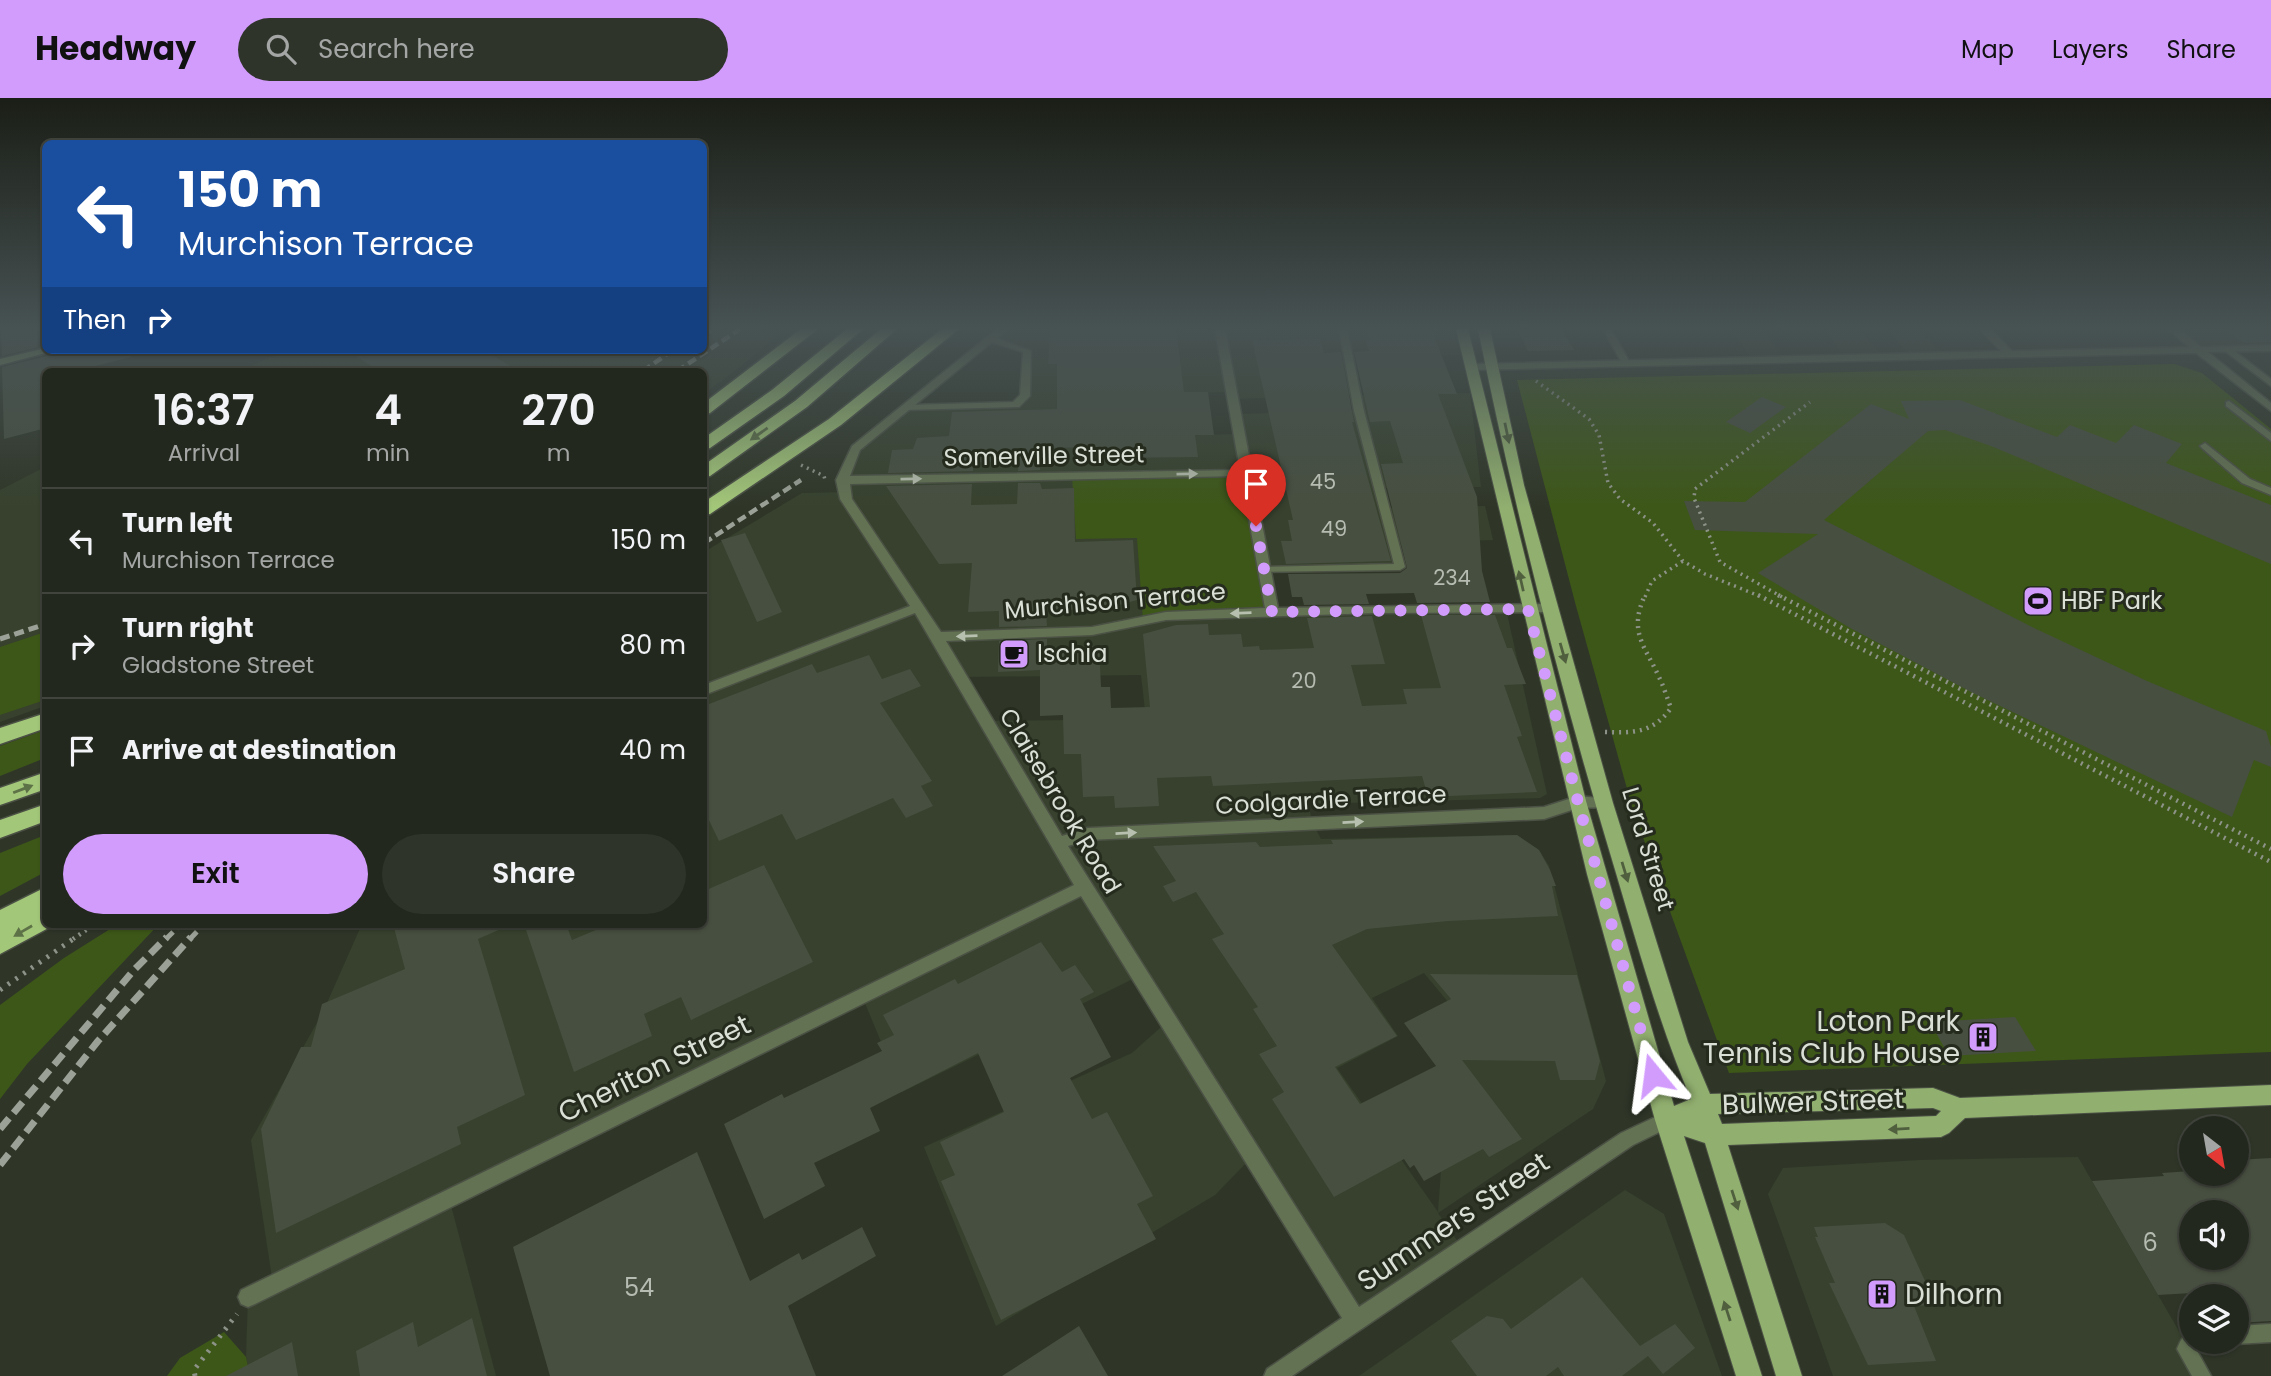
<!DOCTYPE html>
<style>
body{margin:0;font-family:Poppins,sans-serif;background:#2f342b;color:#f1f3f6;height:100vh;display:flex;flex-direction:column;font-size:26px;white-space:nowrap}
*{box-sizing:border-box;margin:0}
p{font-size:23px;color:#a3a6a4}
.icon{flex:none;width:38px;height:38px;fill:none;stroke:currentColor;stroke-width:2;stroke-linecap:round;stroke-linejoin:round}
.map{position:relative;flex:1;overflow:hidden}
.drawer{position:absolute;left:42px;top:270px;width:665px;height:560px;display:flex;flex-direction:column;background:#23281e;border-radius:10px;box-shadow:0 2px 5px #0004,0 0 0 2px #40443c}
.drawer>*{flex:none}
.top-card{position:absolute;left:42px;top:42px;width:665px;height:214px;border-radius:10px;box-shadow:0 2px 5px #0004,0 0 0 2px #40443c;background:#1a4fa0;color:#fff;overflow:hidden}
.needle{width:46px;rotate:149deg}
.fabs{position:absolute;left:2179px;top:1018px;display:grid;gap:14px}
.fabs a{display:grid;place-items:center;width:70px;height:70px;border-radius:50%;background:#23281e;box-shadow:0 2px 5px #0004,0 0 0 2px #40443c;font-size:35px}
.pin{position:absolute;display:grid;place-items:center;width:60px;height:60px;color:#fff;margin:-72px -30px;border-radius:50% 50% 50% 0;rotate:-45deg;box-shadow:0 0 7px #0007}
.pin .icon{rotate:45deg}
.me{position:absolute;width:77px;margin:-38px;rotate:344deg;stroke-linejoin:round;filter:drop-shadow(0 0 5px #0008)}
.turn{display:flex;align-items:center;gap:24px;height:147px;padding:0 21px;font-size:32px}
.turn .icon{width:91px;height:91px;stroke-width:2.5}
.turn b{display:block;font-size:49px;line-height:60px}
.then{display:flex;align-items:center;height:66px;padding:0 21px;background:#0003;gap:14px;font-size:26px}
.eta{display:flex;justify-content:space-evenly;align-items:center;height:119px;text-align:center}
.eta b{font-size:42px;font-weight:600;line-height:49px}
.cta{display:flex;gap:14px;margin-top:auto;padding:14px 21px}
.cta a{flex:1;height:80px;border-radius:42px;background:#d29cfd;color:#111;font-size:28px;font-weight:600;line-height:80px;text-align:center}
.cta a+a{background:#2f342b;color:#f1f3f6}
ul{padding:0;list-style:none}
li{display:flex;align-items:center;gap:21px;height:105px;padding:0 21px;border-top:2px solid #40443c}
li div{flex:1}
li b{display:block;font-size:26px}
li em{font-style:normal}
header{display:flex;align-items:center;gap:42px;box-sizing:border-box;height:98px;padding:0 35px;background:#d29cfd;color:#111}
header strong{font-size:33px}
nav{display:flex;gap:38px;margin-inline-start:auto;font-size:24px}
.search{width:490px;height:63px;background:#2f342b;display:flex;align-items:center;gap:18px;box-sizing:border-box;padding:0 24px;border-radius:38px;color:#a3a6a4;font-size:26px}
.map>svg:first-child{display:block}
.built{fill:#37412d;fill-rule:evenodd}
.green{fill:#3d5718}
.building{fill:#474f40;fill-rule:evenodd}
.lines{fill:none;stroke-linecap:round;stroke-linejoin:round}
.lane-casing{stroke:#4b5144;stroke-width:3}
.street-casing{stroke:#4b5144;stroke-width:3}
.secondary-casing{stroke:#4b5144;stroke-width:3}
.primary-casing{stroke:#4b5144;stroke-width:2}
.highway-casing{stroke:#4b5144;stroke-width:3}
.path-far2{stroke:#8d9388;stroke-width:3.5;stroke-dasharray:2 4.5;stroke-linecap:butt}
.path-far1{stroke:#8d9388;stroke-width:4.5;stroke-dasharray:2 5;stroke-linecap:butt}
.path{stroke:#8d9388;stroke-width:5;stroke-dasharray:2.5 7;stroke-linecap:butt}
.lane{fill:#637253;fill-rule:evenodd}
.street{fill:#637253;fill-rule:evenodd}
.secondary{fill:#7d9463;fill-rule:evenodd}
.primary{fill:#91af6f;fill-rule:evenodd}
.highway{fill:#a3c779;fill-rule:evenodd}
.rail-far2{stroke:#9ba196;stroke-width:4.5;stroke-dasharray:9 4.5;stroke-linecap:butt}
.rail-far1{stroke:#9ba196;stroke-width:5;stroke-dasharray:10 5;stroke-linecap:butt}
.rail{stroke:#9ba196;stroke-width:7;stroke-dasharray:14 7;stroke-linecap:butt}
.oneway{fill:#50603e}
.oneway2{fill:#5e7247}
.oneway3{fill:#b7bfaf}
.route{stroke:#d29cfd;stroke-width:12;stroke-dasharray:0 21.6}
.labels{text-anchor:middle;stroke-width:6;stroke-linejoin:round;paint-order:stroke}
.number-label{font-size:21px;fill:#b6bcb1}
.street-label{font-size:24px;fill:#dbe0d7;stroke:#252c1e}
.poi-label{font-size:24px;fill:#dbe0d7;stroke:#252c1e;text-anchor:start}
.near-number-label{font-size:24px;fill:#b6bcb1}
.near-poi-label{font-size:28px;fill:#dbe0d7;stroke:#252c1e;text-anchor:end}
.near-street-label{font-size:28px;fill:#dbe0d7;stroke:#252c1e}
</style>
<header>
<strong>Headway</strong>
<div class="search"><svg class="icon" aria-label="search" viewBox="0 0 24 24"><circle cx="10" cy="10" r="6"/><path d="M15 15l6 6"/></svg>Search here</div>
<nav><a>Map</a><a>Layers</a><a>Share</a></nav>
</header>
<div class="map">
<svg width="2271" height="1278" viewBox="0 0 2271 1278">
<rect width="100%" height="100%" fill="#2f3628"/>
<g class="built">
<path d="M704,231H784L750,261L704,296V273H239L287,252H704Z"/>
<path d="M1003,231H1452L1461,257L1349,259L1356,297L1470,295L1481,389L1380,390L1385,410L1485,408L1493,442L1395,445L1400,469L1264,472L1137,439L1166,518L1506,511L1547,696L1540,700L1308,706L1313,726L1321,741L1517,737L1539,752L1549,768L1606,983L1593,1011L1438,1115L1463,1151L1355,1222L1252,1059L1215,1097L996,1228L924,1049L1132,955L1168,923L1139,878L902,994L862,898L449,1100L496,1278H250L246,1259L248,1199L273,1186L251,1042L323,914L362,826H704V454L802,395L844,394L856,350L907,310L1016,307L1025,298L1027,253L991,241ZM1231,294L1233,301L1356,297L1358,313L1235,316L1239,336L1123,339L1118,296ZM1141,577L1146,621L986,623L961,579ZM1424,875L1453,910L1438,1114L1337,970L1398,938L1372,900Z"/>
<path d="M1730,231H1762L1784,261L1753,262Z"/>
<path d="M1823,231H1859L1882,258L1846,259Z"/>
<path d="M1887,231H1919L1943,257L1910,258Z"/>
<path d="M2173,231H2271V250L2198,252Z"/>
<path d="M45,369V608L0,624V392Z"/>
<path d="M2078,1059L2205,1278H1833L1768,1096L1783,1070L1920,1062Z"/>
<path d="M1625,1092L1664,1116L1722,1278H1359Z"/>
</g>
<g class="green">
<path d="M2174,266L2202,275L2271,331V954L1729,975L1633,712L1576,508L1517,282Z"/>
<path d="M1246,375L1272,514L1143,522L1137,440L1076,441L1072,378Z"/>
<path d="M45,534V602L0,617V549Z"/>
<path d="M45,632V660L0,678V648Z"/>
<path d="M45,737V774L0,798V755Z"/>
<path d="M118,826H159L27,966L0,1001V907L64,860Z"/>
<path d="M224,1234L246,1259L250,1278H167L180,1260Z"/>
</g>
<g class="building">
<path d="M12,231H37L38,249L2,258L1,234Z"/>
<path d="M1050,231H1176L1184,294H1208L1214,337H1195L1198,359L1098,360V349L1040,350V372L1018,373L1019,363L973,364V373L888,375L892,352L913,351L917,340L949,338L952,314L1057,311V266H1048Z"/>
<path d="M1367,231H1431L1457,296H1438L1477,399L1482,473L1490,504L1417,505L1414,495L1366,496L1369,506L1304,507L1302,499H1292L1288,476L1400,475L1407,470L1381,366L1403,365L1390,323L1370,324L1354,254L1369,253L1366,242H1370Z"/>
<path d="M1517,231H1562L1574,252L1528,253Z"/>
<path d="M2226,231H2271V244L2243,245Z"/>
<path d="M1320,241L1324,255L1341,254L1354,324H1352L1391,463L1286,466L1281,443H1292L1288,422H1293L1252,242Z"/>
<path d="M72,252H131V259L76,273H46V330L4,341L2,269Z"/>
<path d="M347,252H483L519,273H379Z"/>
<path d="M1762,299L1786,309L1750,335L1726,324Z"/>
<path d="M1960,302L2057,339L2070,327L2116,345L2134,327L2182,346L2166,365L2271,407V466L1991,348L1945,332L1928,333L1824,422L2030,528L2147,583L2266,633L2271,649V669L2254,662L2232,719L1973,595L1852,531L1758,475L1818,436L1695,432L1684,403L1745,404L1871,306L1909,321L1901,303Z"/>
<path d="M1018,385H1040L1042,391L1074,390L1075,444L1133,442L1137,502L1108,510L1046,513L1047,528L999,529V513L968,514L972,465L939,466L886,388L972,386L971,407L1017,406Z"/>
<path d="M745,435L782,514L757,524L721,442Z"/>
<path d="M1421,517H1495L1507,550H1512L1526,586L1504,587L1522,638L1517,639L1537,694L1428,699L1422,678L1213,688L1211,678L1157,680L1159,708L1115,710L1114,698L1083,699L1081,656H1064L1063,617L1040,618V572L998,574L999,543L1047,541V550L1099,548L1101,589H1110L1111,610L1150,609L1143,536L1176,527L1208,526L1209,537L1241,536L1243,549L1259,548L1260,552L1314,550L1307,520L1372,518L1385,566L1351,567L1362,608L1407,606L1403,591L1441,590Z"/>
<path d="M869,557L882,581L910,571L921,588L880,605L932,683L921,688L933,708L906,720L893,700L796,742L782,716L719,743L704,712V608L812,566L817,575Z"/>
<path d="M1517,737L1539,752L1550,772L1556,788H1552L1558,818L1448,823L1367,831L1332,847L1397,938L1335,969L1360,1006L1436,968L1404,925L1451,901L1430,876L1577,877L1600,963L1595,982H1560L1555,963L1462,962L1522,1041L1489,1059L1483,1051L1424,1083L1414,1067L1410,1070L1404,1061L1334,1099L1272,1001L1284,994L1259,956L1277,948L1253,911L1258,909L1212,841L1224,836L1196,794L1173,804L1163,788L1176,783L1153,748L1256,744L1260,749L1333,746L1331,742Z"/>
<path d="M764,767L813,864L691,922L681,899L644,916L652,938L574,974L524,826H566L572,842L610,826H704V793Z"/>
<path d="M393,826H512L478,841L525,997L457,1029L461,1046L276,1135L261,1031L301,949H311L322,906L405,871Z"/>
<path d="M1041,844L1062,874L1075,867L1094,894L1080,901L1111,959L1070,980L1092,1021L1107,1014L1153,1098L1137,1106L1156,1141L1001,1222L941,1083L955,1077L940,1044L1004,1014L978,955L870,1010L880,1033L814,1065L825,1088L764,1121L724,1026L782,996L784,1000L882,953L877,945L894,937L883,917L955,881L958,886Z"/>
<path d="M2015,919L2036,953L1949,958L1930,924Z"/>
<path d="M697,1054L750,1183L799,1155L802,1162L862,1129L876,1158L788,1208L816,1278H550L513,1149Z"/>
<path d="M2271,1060V1223L2236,1225V1199H2211L2208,1194L2158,1197L2092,1083L2164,1078L2162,1075L2191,1073V1076H2236V1062ZM2191,1115H2236V1160H2191Z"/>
<path d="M1885,1125L1904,1137L1936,1207L1914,1208L1936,1263L1868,1267L1829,1185H1835L1815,1139H1818L1814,1129Z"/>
<path d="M1582,1179L1640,1248L1675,1226L1695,1250L1663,1276L1648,1258L1622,1278H1564L1558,1269L1546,1278H1477L1451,1243L1487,1218L1503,1221L1511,1231Z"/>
<path d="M472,1220L487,1278H360L356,1253L413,1224L418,1249Z"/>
<path d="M1079,1228L1108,1278H1002L1030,1260Z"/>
<path d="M292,1244L298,1278H226Z"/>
</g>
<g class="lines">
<g class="lane-casing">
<g id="lane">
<path d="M1339,231H1347L1364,313L1405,469L1400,472L1260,474L1259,472L1264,469L1394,466L1354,313Z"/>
<path d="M1603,231H1611L1630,265L1629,267H1623Z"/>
<path d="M991,238L1031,253L1030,298L1019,309L904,312V308L907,307L1013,304L1020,297L1023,254L988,243V239Z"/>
<path d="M2228,248L2271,281V288L2225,253L2224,251Z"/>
<path d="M2229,303L2271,335V343L2226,308V304Z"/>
<path d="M2205,345L2250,381L2271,390V397L2242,385L2202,350L2200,348Z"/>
<path d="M2271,1226V1244L2236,1246L2232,1244H2236V1228Z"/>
<path d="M2191,1233V1244H2199L2196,1251L2211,1278H2192L2177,1251C2180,1243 2183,1237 2191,1233Z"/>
</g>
</g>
<g class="street-casing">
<g id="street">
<path d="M997,231H1008L860,352L850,378L1240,372L1215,231H1225L1278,510L1549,506L1555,510L1549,514L1376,515L1166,522L1092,537L946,543L1062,738L1088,730L1544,709L1578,698L1609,701L1611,705L1609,709L1578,710L1544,721L1088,742L1068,748L1359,1209L1621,1035L1666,1014L1672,1016L1675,1022L1672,1028L1633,1047L1292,1278H1264L1267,1271L1342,1220L1081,798L255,1206L248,1209L241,1206L238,1199L241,1192L1074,787L915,515L704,597V587L910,508L840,401L836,382L852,348ZM1241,378L1265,510L1166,514L1092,529L941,534L852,401L850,386Z"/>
<path d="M1979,231H1990L2012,253L2189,249L2168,231H2179L2201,249L2271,247V253L2208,254L2271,305V313L2196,255L1471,272L1466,269L1471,266L2001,253Z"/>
</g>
</g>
<g class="secondary-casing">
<path id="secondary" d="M46,250L57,252L0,267V261Z"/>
</g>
<g class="primary-casing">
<path id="primary" d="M1456,231H1468L1586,703L1674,1008L1691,1001C1657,921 1635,838 1610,755C1558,582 1514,408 1478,231H1490L1524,387L1613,705L1688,944L1710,996L1933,990L1960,1000L2271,987V1007L1965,1020L1949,1035L1941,1039L1728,1047L1802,1278H1776L1705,1045L1684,1038L1762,1278H1736L1655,1022L1587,776ZM1933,1010L1941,1013L1936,1018L1722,1026L1718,1016Z"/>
</g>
<g class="highway-casing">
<g id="highway">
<path d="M801,231H818L710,315L704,317V305Z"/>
<path d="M847,231H863L784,298L710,350L704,352V340L772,292Z"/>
<path d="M881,231H897L807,309L710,378L704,379V367L795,303Z"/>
<path d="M942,231H959L841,327L710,416L704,417V404L829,321Z"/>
<path d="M46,615V630L0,646V630Z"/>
<path d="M46,674V691L0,707V690Z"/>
<path d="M46,706V723L0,740V722Z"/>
<path d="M46,789L43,811L46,810V826L54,827L0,856V812Z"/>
</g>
</g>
<g class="path-far2">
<path d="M1536,283L1589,321L1599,337L1608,385L1620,401L1653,425L1683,463L1705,476L1762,499"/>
<path d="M801,367L824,378L825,382"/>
<path d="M1645,499L1652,483L1683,463"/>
<path d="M1782,499L1720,464L1694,400L1695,391L1810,304"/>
</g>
<g class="path-far1">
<path d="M1758,497L2271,764"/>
<path d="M1778,497L2271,751"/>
<path d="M1605,634C1634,635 1653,635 1671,610C1667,600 1664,589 1659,579C1645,548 1628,534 1645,497"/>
<path d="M73,841L95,826"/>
</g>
<g class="path">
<path d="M0,892L76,839"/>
<path d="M195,1278L194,1272L237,1216"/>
</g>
<use href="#lane" class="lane"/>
<use href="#street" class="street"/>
<use href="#secondary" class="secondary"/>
<use href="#primary" class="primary"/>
<use href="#highway" class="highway"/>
<g class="rail-far2">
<path d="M704,238L712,231"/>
<path d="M643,273L673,252"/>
<path d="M677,273L740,231"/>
<path d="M704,445L801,382"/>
</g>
<g class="rail-far1">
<path d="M0,541L46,526"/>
<path d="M166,841L181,826"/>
<path d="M190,841L204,826"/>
</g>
<g class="rail">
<path d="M0,1031L133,873L167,839"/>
<path d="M0,1067L98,943L191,839"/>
</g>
</g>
<defs><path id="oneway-solid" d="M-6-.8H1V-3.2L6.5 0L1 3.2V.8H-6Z" transform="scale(1.75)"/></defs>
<g class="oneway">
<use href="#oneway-solid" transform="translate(1507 335) rotate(78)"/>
<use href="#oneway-solid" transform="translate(1521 483) rotate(-103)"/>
<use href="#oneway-solid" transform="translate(1563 555) rotate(74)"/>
<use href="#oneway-solid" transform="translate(1625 774) rotate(73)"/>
<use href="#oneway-solid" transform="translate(1899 1031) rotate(177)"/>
<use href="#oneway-solid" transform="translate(1735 1102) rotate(72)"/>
<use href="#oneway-solid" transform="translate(1727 1213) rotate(-108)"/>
</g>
<g class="oneway2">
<use href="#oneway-solid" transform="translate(759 336) rotate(145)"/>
<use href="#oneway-solid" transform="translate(23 691) rotate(-21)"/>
<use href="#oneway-solid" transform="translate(23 833) rotate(150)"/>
</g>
<g class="oneway3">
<use href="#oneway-solid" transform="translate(1187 376) rotate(-1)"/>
<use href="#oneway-solid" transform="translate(911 381) rotate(-1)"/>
<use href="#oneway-solid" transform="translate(1241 515) rotate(178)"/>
<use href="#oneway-solid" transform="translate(967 538) rotate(178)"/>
<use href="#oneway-solid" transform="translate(1353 724) rotate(-3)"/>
<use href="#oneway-solid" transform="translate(1126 735) rotate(-3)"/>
</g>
<linearGradient id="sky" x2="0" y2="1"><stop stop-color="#1a1e16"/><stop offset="0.56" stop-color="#475253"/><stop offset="1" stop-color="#475253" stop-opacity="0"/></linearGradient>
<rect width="2271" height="410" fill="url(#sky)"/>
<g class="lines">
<path class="route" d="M1256,428L1272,514L1528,511L1578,704L1653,977"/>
</g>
<defs>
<g id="stadium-square" transform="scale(1.575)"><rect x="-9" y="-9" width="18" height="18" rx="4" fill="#d29cfd" stroke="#252c1e"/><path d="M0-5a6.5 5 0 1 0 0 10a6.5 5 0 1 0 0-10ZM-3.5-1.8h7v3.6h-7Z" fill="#111"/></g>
<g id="cafe-square" transform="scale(1.575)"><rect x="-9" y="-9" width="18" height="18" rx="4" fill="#d29cfd" stroke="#252c1e"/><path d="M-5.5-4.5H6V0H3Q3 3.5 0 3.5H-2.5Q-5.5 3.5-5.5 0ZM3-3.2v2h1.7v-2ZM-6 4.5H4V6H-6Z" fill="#111"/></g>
<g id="building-square" transform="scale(1.575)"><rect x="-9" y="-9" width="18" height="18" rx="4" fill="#d29cfd" stroke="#252c1e"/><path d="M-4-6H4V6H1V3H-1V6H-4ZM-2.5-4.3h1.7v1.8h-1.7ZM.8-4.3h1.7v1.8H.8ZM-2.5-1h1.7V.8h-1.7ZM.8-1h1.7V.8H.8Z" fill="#111"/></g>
</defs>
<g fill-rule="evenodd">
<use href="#stadium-square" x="2038" y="503"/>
<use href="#cafe-square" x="1014" y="556"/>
<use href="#building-square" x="1983" y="939"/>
<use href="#building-square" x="1882" y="1196"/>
</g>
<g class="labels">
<g class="number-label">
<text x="1323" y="391">45</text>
<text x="1334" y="438">49</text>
<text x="1452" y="487">234</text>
<text x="1304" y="590">20</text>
</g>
<g class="street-label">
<text transform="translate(1044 358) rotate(-1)" y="8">Somerville Street</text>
<text transform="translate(1115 503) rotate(-5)" y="8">Murchison Terrace</text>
<text transform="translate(1331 702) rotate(-3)" y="8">Coolgardie Terrace</text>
<text transform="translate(1060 703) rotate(59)" y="8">Claisebrook Road</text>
<text transform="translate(1648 751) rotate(73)" y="8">Lord Street</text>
</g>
<g class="poi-label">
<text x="2061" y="511">HBF Park</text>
<text x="1037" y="564">Ischia</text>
</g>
<g class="near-number-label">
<text x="2150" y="1153">6</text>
<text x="639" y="1198">54</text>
</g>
<g class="near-poi-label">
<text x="1960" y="933">Loton Park<tspan x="1960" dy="32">Tennis Club House</tspan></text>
<text x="1905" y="1206" text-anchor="start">Dilhorn</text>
</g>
<g class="near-street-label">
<text transform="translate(654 970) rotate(-26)" y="10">Cheriton Street</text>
<text transform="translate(1813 1003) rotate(-2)" y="10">Bulwer Street</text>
<text transform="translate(1453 1123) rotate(-34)" y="10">Summers Street</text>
</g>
</g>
</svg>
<div class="fabs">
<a><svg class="needle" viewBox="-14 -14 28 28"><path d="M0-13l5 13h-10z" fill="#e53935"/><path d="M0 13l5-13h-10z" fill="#a3a6a4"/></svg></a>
<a><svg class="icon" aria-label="sound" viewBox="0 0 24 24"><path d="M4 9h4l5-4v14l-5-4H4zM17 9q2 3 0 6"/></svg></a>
<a><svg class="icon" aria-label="layers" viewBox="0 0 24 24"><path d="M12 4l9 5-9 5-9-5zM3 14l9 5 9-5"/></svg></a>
</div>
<div class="pin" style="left:1256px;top:428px;background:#d93025"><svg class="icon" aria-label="arrive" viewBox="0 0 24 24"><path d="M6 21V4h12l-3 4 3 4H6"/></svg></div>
<svg class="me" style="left:1653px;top:977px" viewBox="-20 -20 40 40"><path d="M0-17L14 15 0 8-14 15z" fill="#d29cfd" stroke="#fff" stroke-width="4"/></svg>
<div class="top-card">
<div class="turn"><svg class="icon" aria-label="left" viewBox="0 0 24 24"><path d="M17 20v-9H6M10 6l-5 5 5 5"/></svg><div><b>150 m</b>Murchison Terrace</div></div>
<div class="then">Then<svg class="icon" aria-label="right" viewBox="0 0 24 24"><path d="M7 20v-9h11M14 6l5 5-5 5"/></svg></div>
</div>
<section class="drawer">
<div class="eta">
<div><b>16:37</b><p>Arrival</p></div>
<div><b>4</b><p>min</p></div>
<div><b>270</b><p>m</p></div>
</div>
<ul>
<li><svg class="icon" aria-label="left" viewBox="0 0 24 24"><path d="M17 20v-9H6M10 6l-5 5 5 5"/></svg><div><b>Turn left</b><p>Murchison Terrace</p></div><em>150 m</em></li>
<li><svg class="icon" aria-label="right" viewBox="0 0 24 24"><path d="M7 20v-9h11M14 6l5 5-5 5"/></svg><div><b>Turn right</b><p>Gladstone Street</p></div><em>80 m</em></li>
<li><svg class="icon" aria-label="arrive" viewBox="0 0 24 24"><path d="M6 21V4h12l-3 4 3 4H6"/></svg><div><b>Arrive at destination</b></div><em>40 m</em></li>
</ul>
<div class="cta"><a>Exit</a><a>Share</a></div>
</section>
</div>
